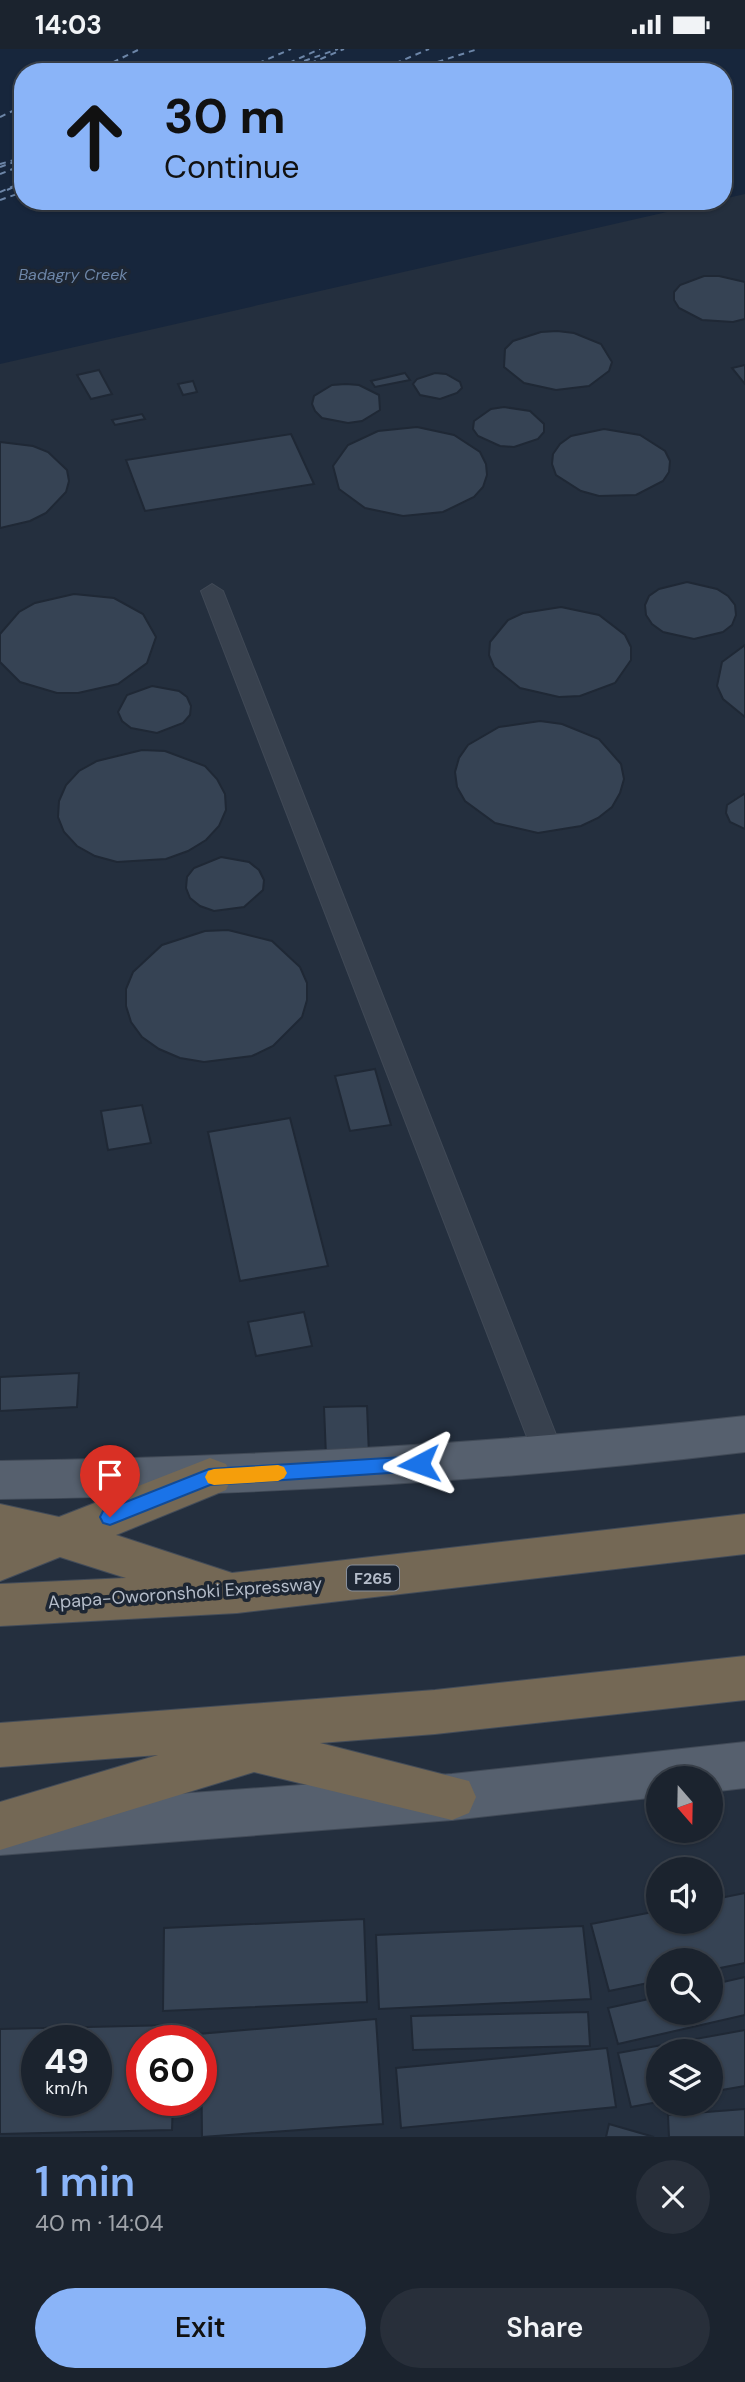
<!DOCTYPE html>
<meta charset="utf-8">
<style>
body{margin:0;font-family:"DM Sans",sans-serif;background:#282f3a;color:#f1f3f6;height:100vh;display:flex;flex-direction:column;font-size:26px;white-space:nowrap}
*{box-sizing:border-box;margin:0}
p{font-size:23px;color:#a0a4aa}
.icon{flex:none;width:38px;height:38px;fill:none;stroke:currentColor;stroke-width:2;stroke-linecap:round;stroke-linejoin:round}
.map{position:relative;height:2088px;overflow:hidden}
.panel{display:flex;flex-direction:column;background:#1b232e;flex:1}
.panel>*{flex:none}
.top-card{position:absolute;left:14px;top:14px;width:718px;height:147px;border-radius:28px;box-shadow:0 2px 5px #0004,0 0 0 2px #39404a;background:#8ab4f8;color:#111;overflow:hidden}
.needle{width:46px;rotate:160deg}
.tools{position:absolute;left:646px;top:1717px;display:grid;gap:14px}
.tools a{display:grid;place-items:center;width:77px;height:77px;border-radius:50%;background:#1b232e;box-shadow:0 2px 5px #0004,0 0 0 2px #39404a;font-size:35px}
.speed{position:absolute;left:21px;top:1976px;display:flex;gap:14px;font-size:35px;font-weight:700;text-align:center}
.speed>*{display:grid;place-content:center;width:91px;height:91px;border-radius:50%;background:#1b232e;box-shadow:0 2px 5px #0004,0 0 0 2px #39404a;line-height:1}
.speed small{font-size:18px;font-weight:400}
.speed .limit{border:10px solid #d22;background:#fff;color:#111}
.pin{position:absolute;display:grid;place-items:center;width:60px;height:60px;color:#fff;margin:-72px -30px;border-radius:50% 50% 50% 0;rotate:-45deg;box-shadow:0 0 7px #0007}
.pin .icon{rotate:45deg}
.me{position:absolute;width:77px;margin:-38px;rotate:266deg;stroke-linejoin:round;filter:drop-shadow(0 0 5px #0008)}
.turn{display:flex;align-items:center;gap:24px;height:147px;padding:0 35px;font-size:32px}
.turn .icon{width:91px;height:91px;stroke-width:2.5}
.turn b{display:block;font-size:49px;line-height:60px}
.round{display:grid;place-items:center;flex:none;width:74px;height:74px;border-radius:37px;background:#282f3a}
.summary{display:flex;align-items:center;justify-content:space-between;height:119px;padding:0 35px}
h1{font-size:42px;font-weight:600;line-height:52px;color:#8ab4f8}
.cta{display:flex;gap:14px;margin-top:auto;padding:14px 35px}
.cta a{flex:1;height:80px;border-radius:42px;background:#8ab4f8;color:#111;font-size:28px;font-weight:600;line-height:80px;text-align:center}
.cta a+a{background:#282f3a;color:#f1f3f6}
.status{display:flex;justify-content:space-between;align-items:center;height:49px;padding:0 35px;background:#1b232e;direction:ltr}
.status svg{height:19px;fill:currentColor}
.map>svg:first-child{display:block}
.water{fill:#17263c}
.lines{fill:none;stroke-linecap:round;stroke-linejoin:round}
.ferry{stroke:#6d86a8;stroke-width:2;stroke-dasharray:6 5;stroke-linecap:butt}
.building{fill:#364354;stroke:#1f2835;stroke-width:2;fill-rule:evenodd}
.lane-casing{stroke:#414a57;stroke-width:2}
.primary-casing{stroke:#414a57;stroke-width:2}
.highway-casing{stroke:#434c59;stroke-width:2}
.lane{fill:#38414e;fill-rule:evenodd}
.primary{fill:#56606e;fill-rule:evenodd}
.highway{fill:#746855;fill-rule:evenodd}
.route{fill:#1a73e8;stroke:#114b97;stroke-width:2}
.slow{fill:#f59e0b}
.labels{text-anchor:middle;stroke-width:7;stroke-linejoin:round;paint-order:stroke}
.far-water-label{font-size:16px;font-style:italic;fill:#6d86a8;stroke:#1d2633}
.shield{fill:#1d2633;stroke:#878f9c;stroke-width:2}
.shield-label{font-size:16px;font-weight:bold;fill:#b4bcc9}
.street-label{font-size:18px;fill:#b4bcc9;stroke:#1d2633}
</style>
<div class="status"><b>14:03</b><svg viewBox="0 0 49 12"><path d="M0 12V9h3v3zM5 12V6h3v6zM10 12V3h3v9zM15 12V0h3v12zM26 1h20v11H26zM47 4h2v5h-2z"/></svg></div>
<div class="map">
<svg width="745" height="2088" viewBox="0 0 745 2088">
<rect width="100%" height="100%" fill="#242f3e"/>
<path class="water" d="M0,0H745V145L723,150V23H23V152H715L0,315Z"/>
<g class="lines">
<g class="ferry">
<path d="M93,23L140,0"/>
<path d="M238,23L291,0"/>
<path d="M269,23L320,0"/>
<path d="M273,23L338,0"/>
<path d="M290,23L344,0"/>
<path d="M375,23L429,0"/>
<path d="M406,23L478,0"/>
<path d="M0,68L23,57"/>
<path d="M0,115L18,110"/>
<path d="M0,118L23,110"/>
<path d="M0,125L23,116"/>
<path d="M7,141L23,134"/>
<path d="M0,143L23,133"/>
<path d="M0,151L23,143"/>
</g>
</g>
<g class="building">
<path d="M704,227H719L745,233V270L733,273L702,271L679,259L674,251V243L680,236Z"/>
<path d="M557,282L574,284L601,295L612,313L609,322L589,337L556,341L524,334L504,318L505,300L513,292L541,283Z"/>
<path d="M745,316V335L732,319Z"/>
<path d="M99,321L112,345L91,350L77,326Z"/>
<path d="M405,324L410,331L375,338L371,332Z"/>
<path d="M435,324L446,325L460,333L462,339L457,344L440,350L420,346L413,335L417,330Z"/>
<path d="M193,332L197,343L183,346L178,335Z"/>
<path d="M346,335L359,336L379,346L380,361L362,372L348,374L322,369L315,362L312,355L314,347L332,336Z"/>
<path d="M504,358L530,362L544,375V383L538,390L514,398L500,397L478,387L473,380L474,372L491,360Z"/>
<path d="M142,365L145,370L115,376L112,371Z"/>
<path d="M417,378L454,386L480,403L486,415L487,426L483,438L474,448L443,463L403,467L365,459L339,440L333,417L348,396L378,382Z"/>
<path d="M604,380L640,386L665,402L670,412L669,423L663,432L636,446L599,447L581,442L556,426L552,415L553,405L560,395L571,387Z"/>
<path d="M291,385L314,435L145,462L126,411Z"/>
<path d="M0,393L33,397L48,403L67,421L69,432L66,443L46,464L30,472L0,479Z"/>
<path d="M687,533L717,540L728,547L735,556L736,566L732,576L723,583L694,590L663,583L652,575L646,566L645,556L649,547L659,540Z"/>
<path d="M74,545L114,549L143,565L156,588L147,614L118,635L78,644H57L20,633L0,613V585L19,563L35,554Z"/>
<path d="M561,558L599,566L625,586L631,598V611L615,634L580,647L559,648L520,639L494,618L489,606L490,593L508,571L523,564Z"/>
<path d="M745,596V668L723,650L717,637L722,613Z"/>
<path d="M152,637L179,642L187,648L191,657L190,666L183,674L157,684L131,679L122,672L118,663L127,646Z"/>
<path d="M540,672L562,675L599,690L621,715L624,730L620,744L612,758L598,769L581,777L538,784L495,774L465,752L457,738L455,723L459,709L468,696L499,678Z"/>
<path d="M142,701L165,702L205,717L217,730L225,745L226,761L219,777L206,791L188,802L166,810L117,813L95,807L77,797L64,783L58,768L59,752L66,736L79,722L97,712Z"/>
<path d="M744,745H745V780L730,773L726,764L727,756Z"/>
<path d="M221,808L249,813L259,821L264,831L263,841L244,858L214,862L200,857L190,849L186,839L187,828L194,819Z"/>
<path d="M228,881L272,892L300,918L307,934V951L302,968L273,997L252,1007L204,1013L180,1009L159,1000L142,988L131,973L126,957V940L133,923L162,896L205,882Z"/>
<path d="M375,1020L391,1076L350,1082L335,1027Z"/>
<path d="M142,1056L151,1094L108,1101L101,1062Z"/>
<path d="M290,1069L328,1217L240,1232L208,1083Z"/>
<path d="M304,1263L312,1297L256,1307L248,1273Z"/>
<path d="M79,1324L77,1358L0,1362V1328Z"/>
<path d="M367,1357L369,1406L326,1407L324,1358Z"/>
<path d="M745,1844V1914L710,1921V1911H658V1932L609,1942L591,1875L658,1862V1872H710V1851Z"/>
<path d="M364,1870L367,1953L163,1962L164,1879Z"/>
<path d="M583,1877L591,1950L379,1960L376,1886Z"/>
<path d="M745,1928V1966L618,1995L608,1959L658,1948V1964H710V1936Z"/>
<path d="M588,1963L590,1997L413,2001L411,1967Z"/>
<path d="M376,1970L383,2075L202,2088L201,1992L198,1985Z"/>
<path d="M174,1976V1992H142V2051H173L172,2081L0,2085V1980ZM37,1992H96V2051H37Z"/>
<path d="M745,1981V2037L710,2043V2002H658V2053L631,2058L618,2004Z"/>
<path d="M607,1999L616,2058L401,2079L396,2019Z"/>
<path d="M745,2060V2088H669L668,2066Z"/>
<path d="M609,2075L654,2088H606Z"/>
</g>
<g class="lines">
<g class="lane-casing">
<path id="lane" d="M212,535L223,542L564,1406L560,1415L549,1419L538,1415L534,1406L201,542Z"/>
</g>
<g class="primary-casing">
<g id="primary">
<path d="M745,1367V1403C497,1433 249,1446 0,1450V1412C249,1408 497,1395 745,1367Z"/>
<path d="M745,1693V1739L710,1743V1729H658V1748L452,1771L0,1806V1758L452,1725Z"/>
</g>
</g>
<g class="highway-casing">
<g id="highway">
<path d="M210,1409L226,1415L232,1428L226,1441L116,1486L232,1524L745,1465V1505L237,1564L0,1577V1535L126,1529L60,1508L0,1532V1455L59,1468Z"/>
<path d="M745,1607V1651L435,1685L320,1694L469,1732L476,1748L469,1764L452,1771L254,1723L0,1801V1753L158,1706L0,1718V1674L435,1641Z"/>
</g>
</g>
<use href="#lane" class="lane"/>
<use href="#primary" class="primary"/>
<use href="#highway" class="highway"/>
</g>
<path class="route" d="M419,1407L428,1415L419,1422L210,1436L110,1476L103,1474L100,1468L103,1462L209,1420Z"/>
<path class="slow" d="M278,1416L284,1418L287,1424L284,1429L278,1432L214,1436L208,1434L205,1428L208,1422L214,1420Z"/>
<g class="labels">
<g class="far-water-label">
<text x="73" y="231">Badagry Creek</text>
</g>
<rect class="shield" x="347" y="1516.5" width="52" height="25" rx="5"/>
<g class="shield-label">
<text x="373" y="1535">F265</text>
</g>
<g class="street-label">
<text transform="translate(185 1544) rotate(-4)" y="6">Apapa-Oworonshoki Expressway</text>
</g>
</g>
</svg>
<div class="tools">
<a><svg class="needle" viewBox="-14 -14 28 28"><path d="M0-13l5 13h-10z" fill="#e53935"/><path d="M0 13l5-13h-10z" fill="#a0a4aa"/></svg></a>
<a><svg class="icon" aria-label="sound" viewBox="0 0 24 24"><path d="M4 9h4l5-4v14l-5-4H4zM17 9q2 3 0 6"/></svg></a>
<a><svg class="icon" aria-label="search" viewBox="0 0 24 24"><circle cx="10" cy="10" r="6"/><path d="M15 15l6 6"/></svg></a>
<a><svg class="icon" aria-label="layers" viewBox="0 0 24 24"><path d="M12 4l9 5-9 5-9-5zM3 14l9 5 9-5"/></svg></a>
</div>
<div class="speed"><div>49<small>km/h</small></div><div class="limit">60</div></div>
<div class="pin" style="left:110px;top:1468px;background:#d93025"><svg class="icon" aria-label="arrive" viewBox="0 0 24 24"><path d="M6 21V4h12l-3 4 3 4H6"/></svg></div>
<svg class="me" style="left:419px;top:1415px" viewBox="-20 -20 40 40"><path d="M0-17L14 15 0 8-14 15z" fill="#1a73e8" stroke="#fff" stroke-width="4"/></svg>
<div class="top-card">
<div class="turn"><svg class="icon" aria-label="ahead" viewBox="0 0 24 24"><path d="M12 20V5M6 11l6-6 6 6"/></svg><div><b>30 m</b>Continue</div></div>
</div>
</div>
<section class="panel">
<div class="summary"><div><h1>1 min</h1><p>40 m · 14:04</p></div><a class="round"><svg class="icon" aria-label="close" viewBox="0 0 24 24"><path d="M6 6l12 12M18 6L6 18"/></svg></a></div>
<div class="cta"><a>Exit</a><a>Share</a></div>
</section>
